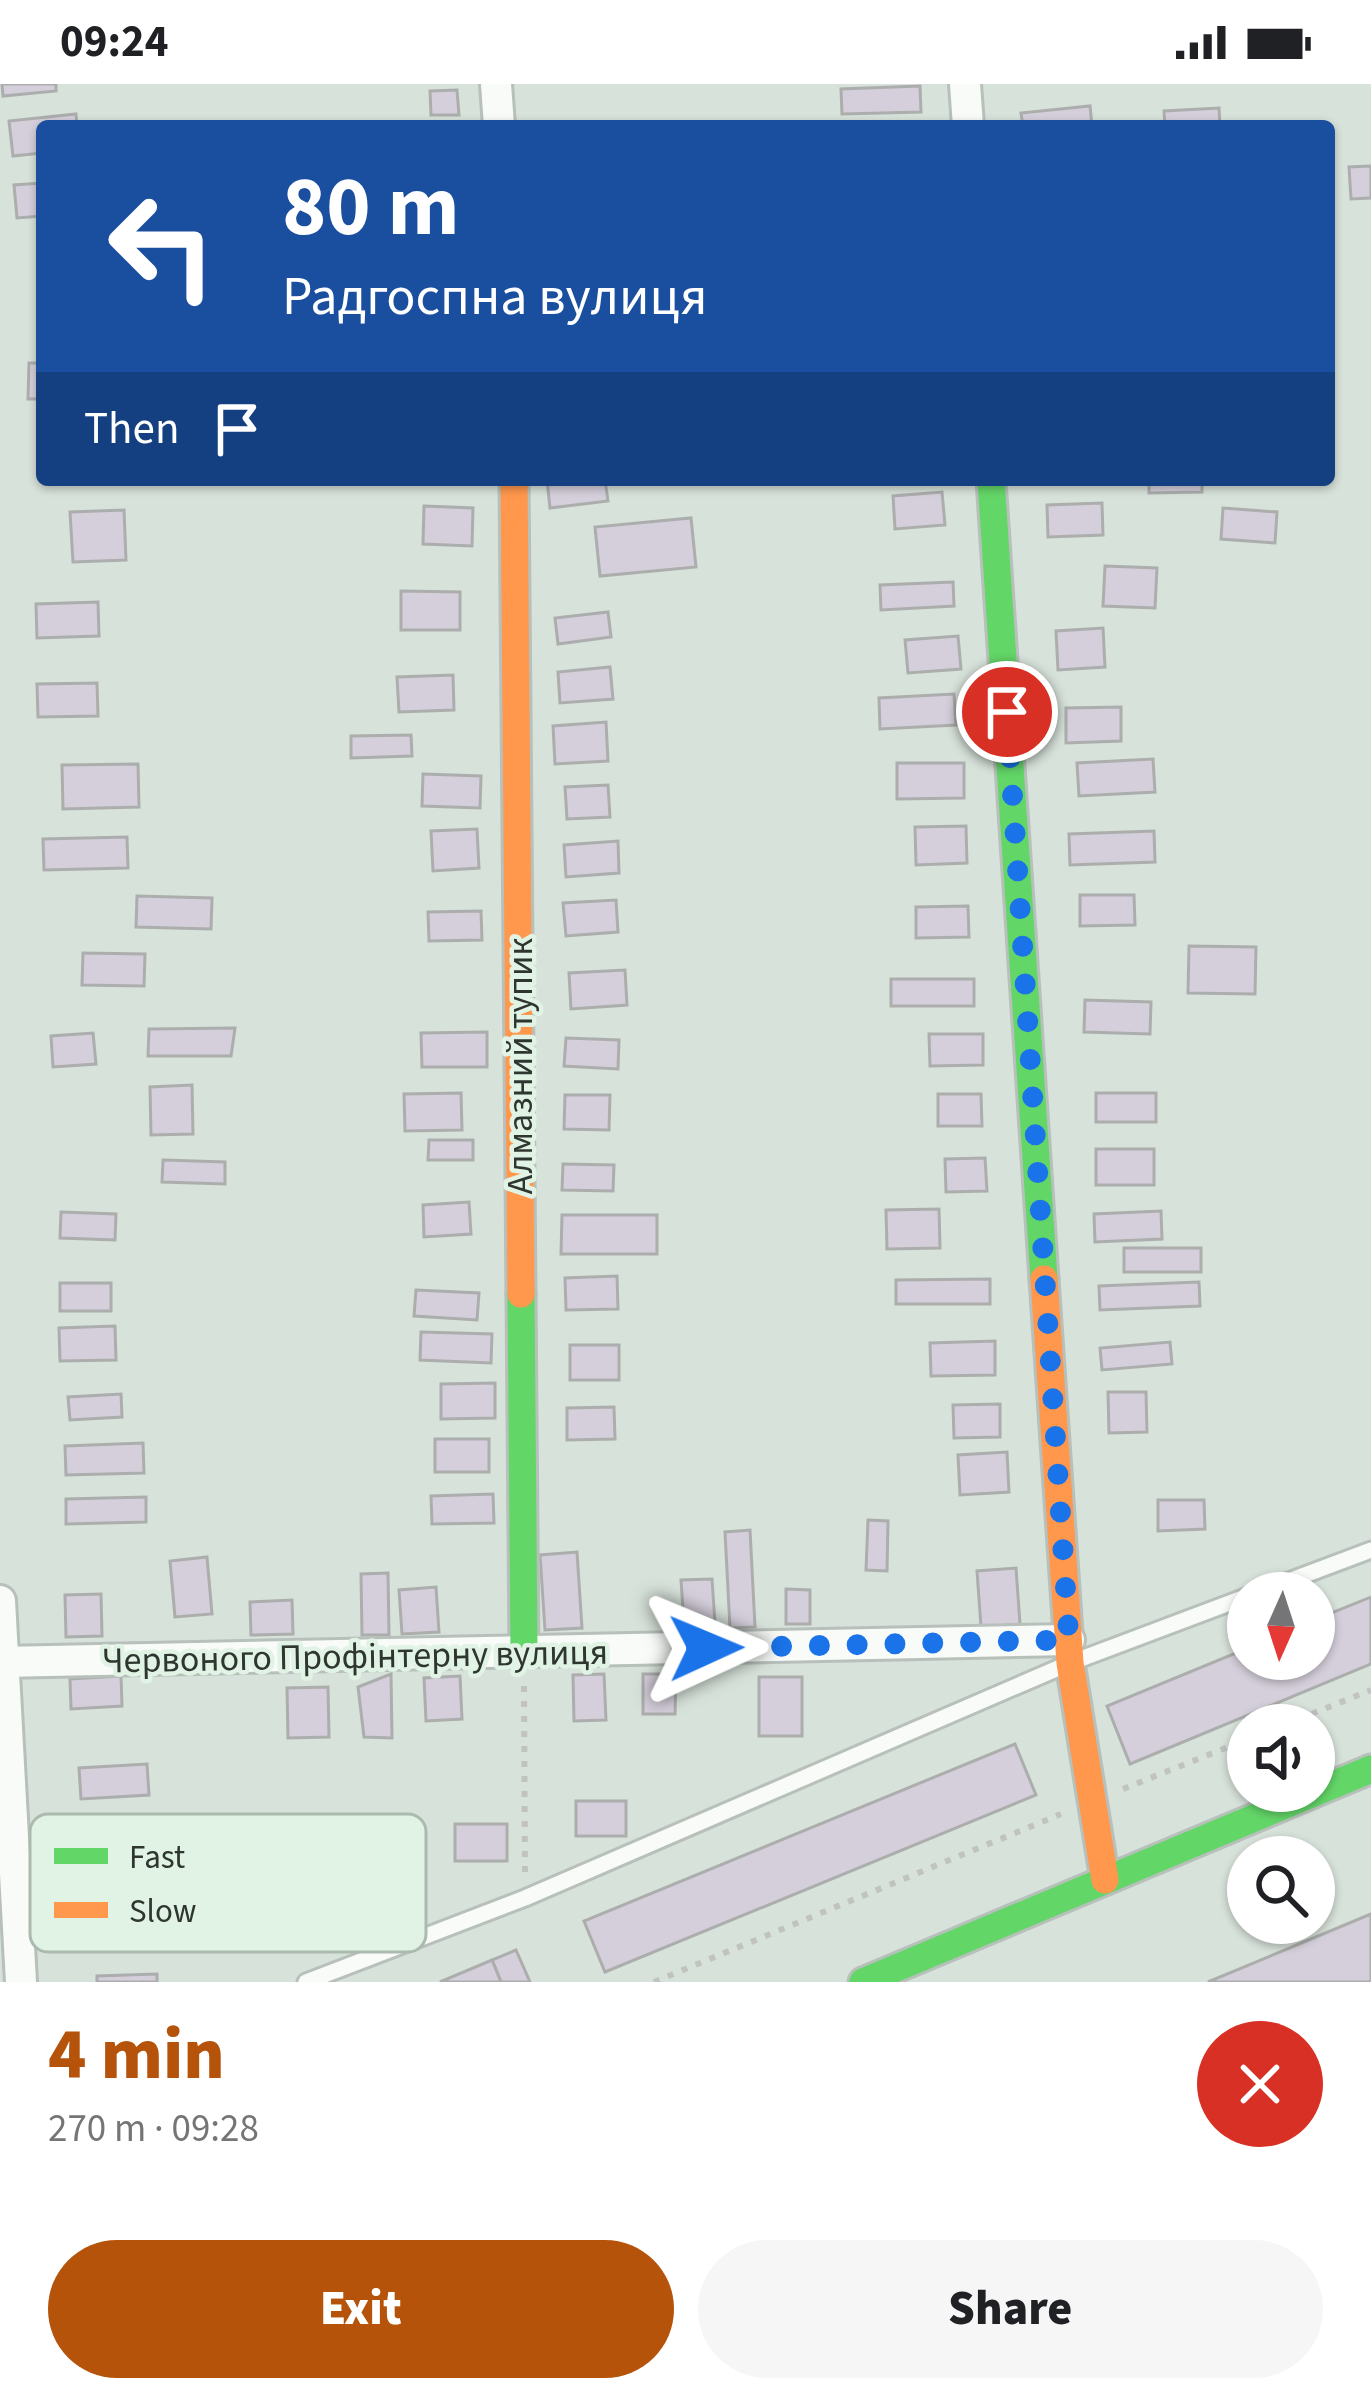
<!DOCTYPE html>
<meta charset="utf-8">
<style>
body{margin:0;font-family:"Source Sans 3",sans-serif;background:#f6f6f6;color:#202124;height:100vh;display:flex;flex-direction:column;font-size:45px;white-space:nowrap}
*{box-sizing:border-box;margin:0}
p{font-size:39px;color:#757577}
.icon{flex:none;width:66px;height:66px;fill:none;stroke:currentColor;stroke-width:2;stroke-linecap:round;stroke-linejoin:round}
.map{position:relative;height:1898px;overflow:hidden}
.details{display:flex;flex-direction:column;background:#fff;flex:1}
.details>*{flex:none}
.banner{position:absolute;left:36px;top:36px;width:1299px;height:366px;border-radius:12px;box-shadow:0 3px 9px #0004;background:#1a4fa0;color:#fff;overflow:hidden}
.needle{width:78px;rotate:183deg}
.controls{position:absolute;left:1227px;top:1488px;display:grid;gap:24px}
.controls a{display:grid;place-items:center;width:108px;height:108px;border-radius:50%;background:#fff;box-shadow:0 3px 9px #0004;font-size:60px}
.pin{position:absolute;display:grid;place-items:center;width:102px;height:102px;color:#fff;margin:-51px;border:6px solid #fff;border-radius:50%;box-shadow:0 3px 12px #0007}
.me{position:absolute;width:132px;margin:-66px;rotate:89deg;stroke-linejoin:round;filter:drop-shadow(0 0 9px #0008)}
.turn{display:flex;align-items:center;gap:42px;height:252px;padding:0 48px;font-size:54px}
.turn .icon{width:156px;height:156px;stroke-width:2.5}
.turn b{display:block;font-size:84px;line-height:102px}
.then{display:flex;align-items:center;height:114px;padding:0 48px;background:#0003;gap:24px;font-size:45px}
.round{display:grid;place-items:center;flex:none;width:126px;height:126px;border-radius:63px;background:#f6f6f6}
.summary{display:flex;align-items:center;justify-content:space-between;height:204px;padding:0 48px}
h1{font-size:72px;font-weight:800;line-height:90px;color:#b45309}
.action{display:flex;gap:24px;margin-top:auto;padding:24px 48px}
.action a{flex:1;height:138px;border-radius:72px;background:#b45309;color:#fff;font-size:48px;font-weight:800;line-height:138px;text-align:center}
.action a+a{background:#f6f6f6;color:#202124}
.status{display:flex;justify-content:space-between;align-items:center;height:84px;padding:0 60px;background:#fff;direction:ltr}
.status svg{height:33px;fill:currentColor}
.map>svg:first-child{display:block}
.building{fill:#d5cfdb;stroke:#acaead;stroke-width:3}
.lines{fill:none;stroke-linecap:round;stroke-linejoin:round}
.lane-casing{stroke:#b7c0ba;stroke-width:21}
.street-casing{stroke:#b7c0ba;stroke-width:36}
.fast-casing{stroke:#b7c0ba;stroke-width:33}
.slow-casing{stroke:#b7c0ba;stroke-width:33}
.path{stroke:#c0c3c0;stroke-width:6;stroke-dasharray:6 9;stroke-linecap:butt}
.lane{stroke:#f9fbf9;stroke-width:15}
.street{stroke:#f9fbf9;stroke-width:30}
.fast{stroke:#63d668;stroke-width:27}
.slow{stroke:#ff974d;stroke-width:27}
.route{stroke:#1a73e8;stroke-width:21;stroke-dasharray:0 37.8}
.labels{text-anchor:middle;stroke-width:9;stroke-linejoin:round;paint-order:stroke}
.street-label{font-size:36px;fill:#2f3630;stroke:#e0f3e4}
.key{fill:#e0f3e4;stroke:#abbaae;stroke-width:3}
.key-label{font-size:33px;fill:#2f3630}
</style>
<div class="status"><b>09:24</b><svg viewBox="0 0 49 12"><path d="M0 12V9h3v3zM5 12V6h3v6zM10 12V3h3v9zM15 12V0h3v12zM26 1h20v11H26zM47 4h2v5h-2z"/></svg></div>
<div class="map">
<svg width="1371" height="1898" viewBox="0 0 1371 1898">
<rect width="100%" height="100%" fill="#d7e2da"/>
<g class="building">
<path d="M2,0H56V7L3,12Z"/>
<path d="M920,2L921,28L842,30L841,5Z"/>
<path d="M457,6L459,31H431L430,7Z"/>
<path d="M1090,22L1092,42H1023L1021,29Z"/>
<path d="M1219,24L1220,42H1165L1164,27Z"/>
<path d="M76,30L77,42H42V69L13,72L9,37Z"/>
<path d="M1371,82V114L1351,115L1349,83Z"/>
<path d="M42,99V132L17,134L14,101Z"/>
<path d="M29,279H42V315H28Z"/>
<path d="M547,396H605L608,417L550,424Z"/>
<path d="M1149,396H1202V408L1149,409Z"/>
<path d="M942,408L945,441L895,445L893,412Z"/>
<path d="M1102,419L1103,451L1048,453L1047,421Z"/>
<path d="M424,422L473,424L472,462L423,460Z"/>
<path d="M1223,424L1277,428L1275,459L1221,455Z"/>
<path d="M124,426L126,476L73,478L70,428Z"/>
<path d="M691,434L696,483L600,492L595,443Z"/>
<path d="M1105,482L1157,484L1155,524L1103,522Z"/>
<path d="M953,498L954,522L881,526L880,501Z"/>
<path d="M401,507L460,508V546H401Z"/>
<path d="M98,518L99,552L37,554L36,520Z"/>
<path d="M608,528L611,553L558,560L555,534Z"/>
<path d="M1103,544L1105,583L1058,586L1056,547Z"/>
<path d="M958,552L961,585L908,589L905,556Z"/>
<path d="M610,583L613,615L560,619L558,588Z"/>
<path d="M453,591L454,626L399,628L397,593Z"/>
<path d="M97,599L98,632L38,633L37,600Z"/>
<path d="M954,610L956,641L880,645L879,614Z"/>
<path d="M1121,623V657L1066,659V624Z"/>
<path d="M606,638L608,677L555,680L553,642Z"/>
<path d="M411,651L412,672L351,674V652Z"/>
<path d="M1153,675L1155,708L1079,712L1077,679Z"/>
<path d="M897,679H964V714L897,715Z"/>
<path d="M138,680L139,723L63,725L62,681Z"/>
<path d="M423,690L481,692L480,724L422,722Z"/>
<path d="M608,701L610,733L567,735L565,703Z"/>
<path d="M966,742L967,779L916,781L915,743Z"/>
<path d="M477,745L479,784L433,787L431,747Z"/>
<path d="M1154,747L1155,778L1070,781L1069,750Z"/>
<path d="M127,753L128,784L44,786L43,755Z"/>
<path d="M618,757L619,789L566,793L564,761Z"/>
<path d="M1080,811H1134L1135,841L1080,842Z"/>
<path d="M137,812L212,814L211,845L136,843Z"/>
<path d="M616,816L618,848L566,852L563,819Z"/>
<path d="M968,822L969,853L916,854V823Z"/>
<path d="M481,827L482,856L429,857L428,828Z"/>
<path d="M1189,862L1256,863L1255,910L1188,909Z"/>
<path d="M83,869L145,870L144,902L82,901Z"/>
<path d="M625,886L627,921L571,925L569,889Z"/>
<rect x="891" y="895" width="83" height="27"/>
<path d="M1085,916L1151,918L1150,950L1084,948Z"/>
<path d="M235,944L231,972H148L149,945Z"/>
<path d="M487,948V983H422L421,949Z"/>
<path d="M93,949L96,980L53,983L51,952Z"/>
<path d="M929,950H983V981L930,982Z"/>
<path d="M566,954L619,956L618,985L564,982Z"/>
<path d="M192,1001L193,1050L151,1051L150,1003Z"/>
<path d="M461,1009L462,1046L405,1047L404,1010Z"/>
<rect x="1096" y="1009" width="60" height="29"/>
<path d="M938,1010H981L982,1042H938Z"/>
<path d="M565,1011H610L609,1046L564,1045Z"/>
<path d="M429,1056H473V1076H428Z"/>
<rect x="1096" y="1065" width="58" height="36"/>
<path d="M985,1074L987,1107L946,1108L945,1075Z"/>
<path d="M163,1076L225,1078V1100L162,1098Z"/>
<path d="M563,1080L614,1081L613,1107L562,1106Z"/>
<path d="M469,1118L471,1150L424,1153L423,1121Z"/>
<path d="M939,1125L940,1164L887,1165L886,1126Z"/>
<path d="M1161,1127L1162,1155L1095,1158L1094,1130Z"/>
<path d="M61,1128L116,1130L115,1156L60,1154Z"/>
<path d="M562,1131H657V1170H561Z"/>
<rect x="1124" y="1164" width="77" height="24"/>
<path d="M617,1192L618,1225L566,1226L565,1194Z"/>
<path d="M990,1195V1220H896V1196Z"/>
<path d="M1199,1198L1200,1222L1100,1226L1099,1202Z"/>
<rect x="60" y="1199" width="51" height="28"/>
<path d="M416,1206L479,1209L477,1236L414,1232Z"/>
<path d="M115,1242L116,1276L60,1277L59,1244Z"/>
<path d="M421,1248L492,1250L491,1279L420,1276Z"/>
<path d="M995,1257V1291L931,1292L930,1259Z"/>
<path d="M1170,1258L1172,1280L1102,1286L1100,1264Z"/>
<rect x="570" y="1261" width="49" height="35"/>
<path d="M495,1299V1334L441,1335V1300Z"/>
<path d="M1108,1308H1146L1147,1348L1109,1349Z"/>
<path d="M121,1310L122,1333L70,1336L68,1313Z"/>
<path d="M1000,1320V1353L954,1354L953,1321Z"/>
<path d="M614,1323L615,1355L567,1356V1324Z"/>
<rect x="435" y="1355" width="54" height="33"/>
<path d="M143,1359L144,1389L66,1391L65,1362Z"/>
<path d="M1007,1368L1009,1408L960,1411L958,1371Z"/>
<path d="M493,1410L494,1439L432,1440L431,1412Z"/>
<path d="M146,1413V1438L66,1440V1415Z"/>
<path d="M1158,1416H1204L1205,1445L1158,1447Z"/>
<path d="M868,1436L888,1437L887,1487L866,1486Z"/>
<path d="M750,1446L755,1543L730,1544L725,1448Z"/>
<path d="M577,1468L582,1544L545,1546L540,1471Z"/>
<path d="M207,1473L212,1530L175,1533L170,1477Z"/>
<path d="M1016,1484L1020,1540L981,1543L977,1487Z"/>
<path d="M388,1489L389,1551H362L361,1490Z"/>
<path d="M712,1495L715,1539L684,1541L681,1496Z"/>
<path d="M436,1503L439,1548L402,1550L399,1506Z"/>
<path d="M786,1505L810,1506V1540H786Z"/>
<path d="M101,1510L102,1552L66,1553L65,1511Z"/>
<path d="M1371,1513V1580L1130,1680L1107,1622L1248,1564V1575H1314V1536Z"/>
<path d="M292,1516L293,1550L251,1551L250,1518Z"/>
<path d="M391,1590L392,1654L364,1653L358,1603Z"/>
<path d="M604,1590L606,1636L574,1637L573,1591Z"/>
<path d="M643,1590H676L675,1630H643Z"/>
<path d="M121,1592L122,1622L71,1625L70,1595Z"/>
<path d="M460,1592L462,1635L426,1637L424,1594Z"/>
<rect x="759" y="1593" width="43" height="59"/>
<path d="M328,1603L329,1653L288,1654L287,1604Z"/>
<path d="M1015,1660L1036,1711L605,1888L584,1837Z"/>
<path d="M147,1680L149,1711L81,1715L79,1684Z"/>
<rect x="576" y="1717" width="50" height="35"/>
<rect x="455" y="1740" width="52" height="37"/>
<path d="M1371,1830V1898H1208Z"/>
<path d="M516,1866L530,1898H501L492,1876Z"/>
<path d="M492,1876L501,1898H440Z"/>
<path d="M157,1890V1898H97V1892Z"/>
</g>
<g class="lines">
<g class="lane-casing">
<g id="lane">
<path d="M1257,1509L1371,1466"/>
<path d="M306,1898L525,1814L1070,1579L1248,1512"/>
</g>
</g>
<g class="street-casing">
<g id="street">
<path d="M496,0L499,42"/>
<path d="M965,0L968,42"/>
<path d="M0,1517L21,1898"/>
<path d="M0,1578L1069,1556"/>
</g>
</g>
<g class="fast-casing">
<g id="fast">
<path d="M991,396L1044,1195"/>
<path d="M521,1210L524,1567"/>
<path d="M863,1898L1371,1685"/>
</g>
</g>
<g class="slow-casing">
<g id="slow">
<path d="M514,396L521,1210"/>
<path d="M1044,1195L1070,1579L1105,1796"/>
</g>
</g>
<g class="path">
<path d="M524,1602L525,1793"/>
<path d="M1284,1641L1371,1606"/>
<path d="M1123,1705L1248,1655"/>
<path d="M654,1898L1061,1730"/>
</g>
<use href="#lane" class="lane"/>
<use href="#street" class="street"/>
<use href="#fast" class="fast"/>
<use href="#slow" class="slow"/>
</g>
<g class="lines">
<path class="route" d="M706,1564L1069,1556L1007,628"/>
</g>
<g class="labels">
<g class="street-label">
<text transform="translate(519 982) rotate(-90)" y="13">Алмазний тупик</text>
<text transform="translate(355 1571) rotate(-1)" y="13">Червоного Профінтерну вулиця</text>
</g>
</g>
<rect x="30" y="1730" width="396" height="138" rx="18" class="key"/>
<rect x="54" y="1764" width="54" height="16" fill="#63d668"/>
<rect x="54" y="1818" width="54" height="16" fill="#ff974d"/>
<g class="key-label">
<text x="129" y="1784">Fast</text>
<text x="129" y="1838">Slow</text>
</g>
</svg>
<div class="controls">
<a><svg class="needle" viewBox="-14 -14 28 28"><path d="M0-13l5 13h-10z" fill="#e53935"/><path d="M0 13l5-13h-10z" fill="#757577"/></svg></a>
<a><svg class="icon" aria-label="sound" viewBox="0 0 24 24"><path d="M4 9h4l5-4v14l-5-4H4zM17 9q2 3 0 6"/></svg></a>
<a><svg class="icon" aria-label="search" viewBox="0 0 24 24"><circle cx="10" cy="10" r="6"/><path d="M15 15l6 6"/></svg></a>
</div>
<div class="pin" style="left:1007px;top:628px;background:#d93025"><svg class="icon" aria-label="arrive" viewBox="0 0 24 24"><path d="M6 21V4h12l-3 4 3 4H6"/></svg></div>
<svg class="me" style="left:706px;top:1564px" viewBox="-20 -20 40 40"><path d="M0-17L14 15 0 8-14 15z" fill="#1a73e8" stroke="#fff" stroke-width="4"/></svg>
<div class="banner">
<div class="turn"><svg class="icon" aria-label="left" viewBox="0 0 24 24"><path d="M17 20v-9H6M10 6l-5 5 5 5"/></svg><div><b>80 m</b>Радгоспна вулиця</div></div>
<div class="then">Then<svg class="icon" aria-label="arrive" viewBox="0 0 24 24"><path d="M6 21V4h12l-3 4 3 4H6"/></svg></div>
</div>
</div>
<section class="details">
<div class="summary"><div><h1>4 min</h1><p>270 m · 09:28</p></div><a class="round" style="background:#d93025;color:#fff"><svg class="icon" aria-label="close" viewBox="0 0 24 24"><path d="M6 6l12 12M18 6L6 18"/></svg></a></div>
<div class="action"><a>Exit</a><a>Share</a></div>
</section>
